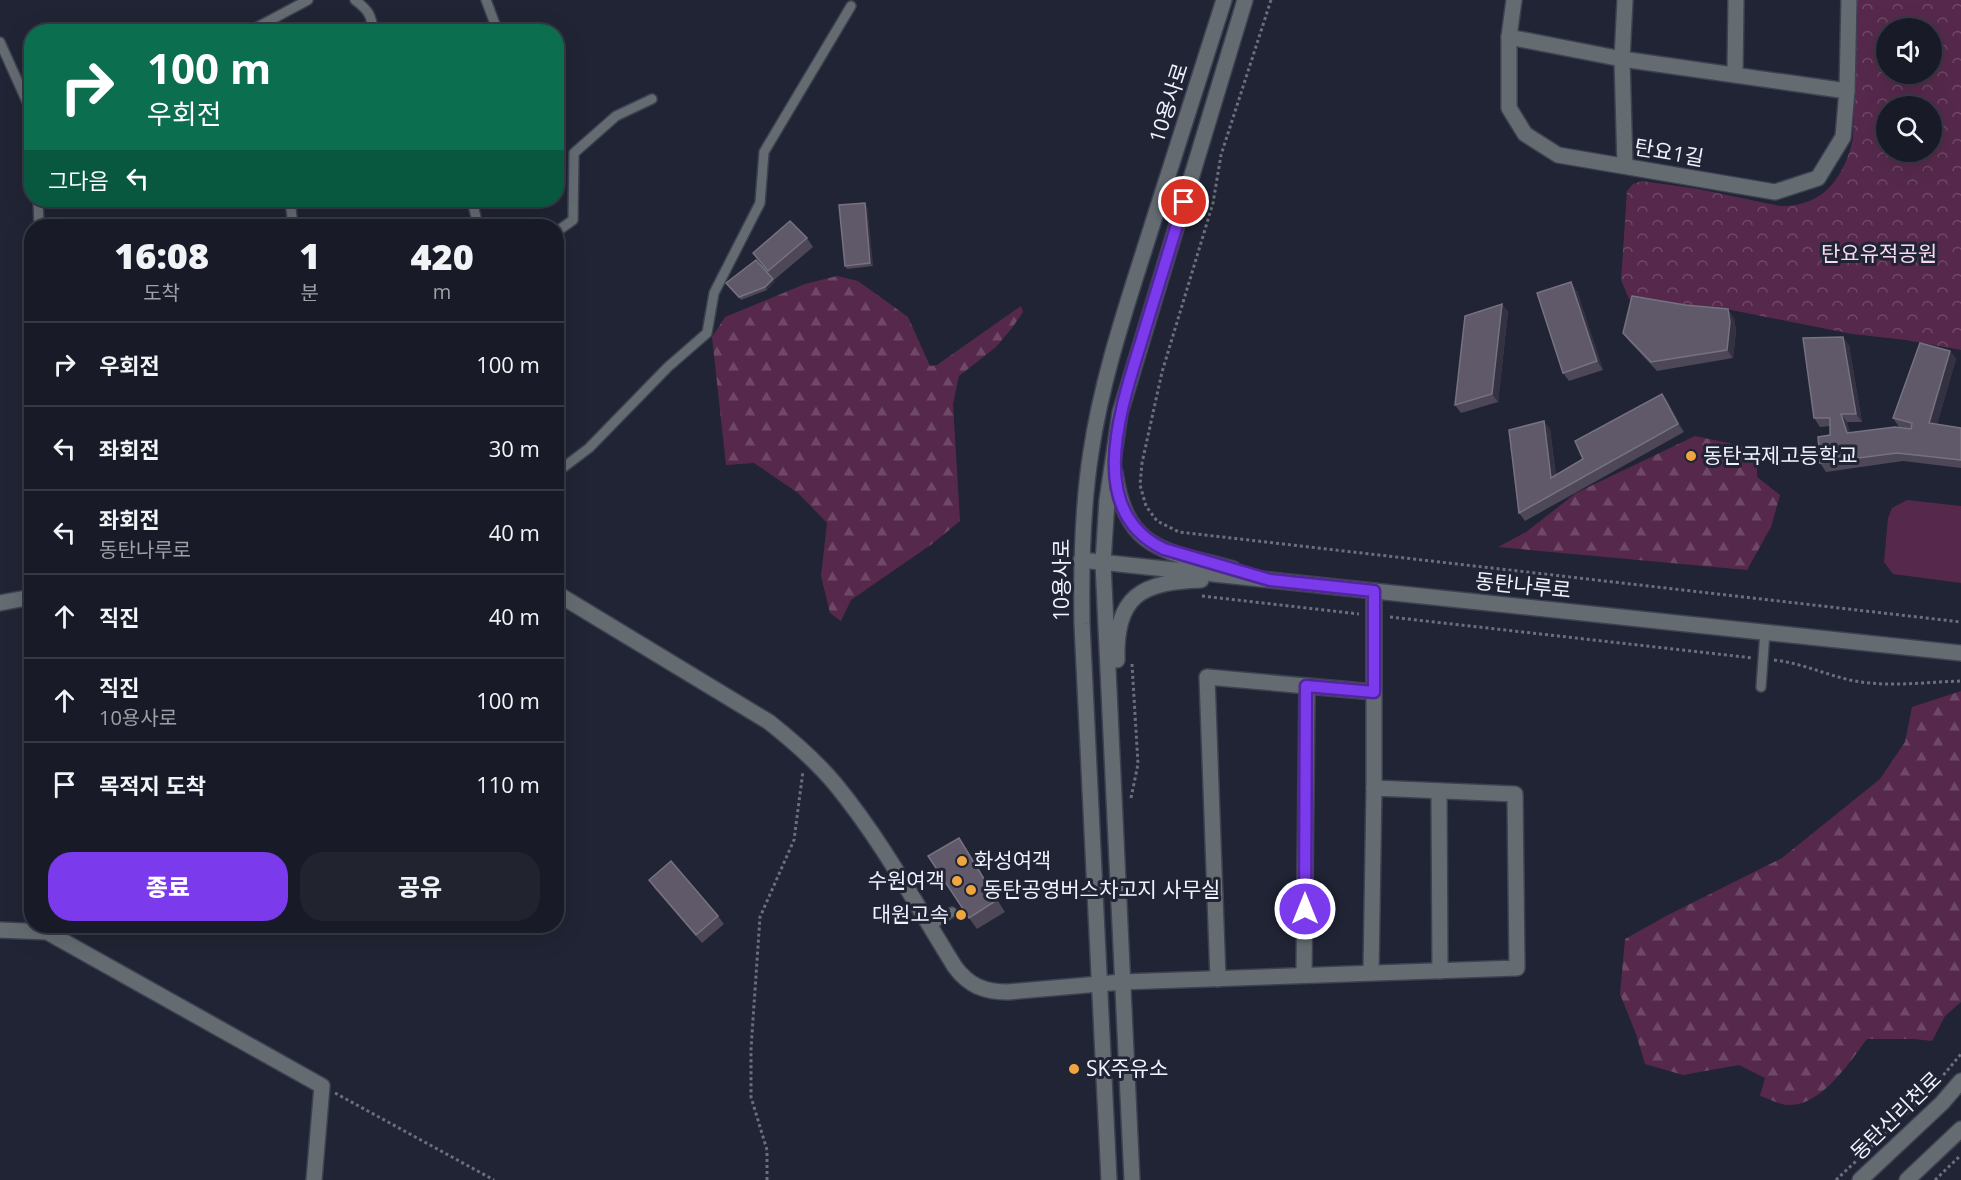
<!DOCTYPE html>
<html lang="ko">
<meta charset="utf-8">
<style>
body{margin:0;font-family:"Open Sans","Noto Sans KR",sans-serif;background:#21242f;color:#f1f3f6;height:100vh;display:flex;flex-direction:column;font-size:22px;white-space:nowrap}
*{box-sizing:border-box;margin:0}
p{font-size:20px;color:#9fa1a7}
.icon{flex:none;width:33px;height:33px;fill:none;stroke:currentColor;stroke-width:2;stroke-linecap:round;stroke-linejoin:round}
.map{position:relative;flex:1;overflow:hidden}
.side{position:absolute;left:24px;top:219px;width:540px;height:714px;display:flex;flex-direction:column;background:#181b27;border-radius:24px;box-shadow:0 6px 24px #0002,0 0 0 2px #363944}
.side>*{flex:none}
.hud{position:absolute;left:24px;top:24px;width:540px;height:183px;border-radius:24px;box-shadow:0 6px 24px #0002,0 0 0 2px #363944;background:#0b6e4f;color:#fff;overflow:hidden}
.controls{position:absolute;left:1876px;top:18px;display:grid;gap:12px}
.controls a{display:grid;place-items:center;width:66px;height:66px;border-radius:50%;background:#181b27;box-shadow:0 6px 24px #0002,0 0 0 2px #363944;font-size:30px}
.pin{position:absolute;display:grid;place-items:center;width:51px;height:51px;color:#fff;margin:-26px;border:3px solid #fff;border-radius:50%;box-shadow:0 2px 6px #0007}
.me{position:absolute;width:66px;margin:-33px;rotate:0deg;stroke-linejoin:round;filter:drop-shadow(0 0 4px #0008)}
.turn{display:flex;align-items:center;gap:21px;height:126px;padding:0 24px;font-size:27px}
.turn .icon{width:78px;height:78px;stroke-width:2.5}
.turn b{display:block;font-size:42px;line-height:51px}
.then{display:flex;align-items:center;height:57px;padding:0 24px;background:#0003;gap:12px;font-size:22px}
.eta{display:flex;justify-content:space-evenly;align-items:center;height:102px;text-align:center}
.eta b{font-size:36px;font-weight:800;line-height:42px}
.cta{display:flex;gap:12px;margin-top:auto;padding:12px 24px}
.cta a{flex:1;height:69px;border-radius:24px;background:#7c3aed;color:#fff;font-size:24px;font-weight:800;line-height:69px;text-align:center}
.cta a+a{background:#21242f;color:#f1f3f6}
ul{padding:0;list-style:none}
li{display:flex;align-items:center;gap:18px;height:84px;padding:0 24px;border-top:2px solid #363944}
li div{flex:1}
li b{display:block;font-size:22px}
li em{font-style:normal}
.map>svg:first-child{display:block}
.forest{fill:url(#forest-firs)}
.park{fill:url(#park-crowns);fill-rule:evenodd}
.pitch{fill:#56294c}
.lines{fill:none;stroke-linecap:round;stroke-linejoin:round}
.service-casing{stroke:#3d4150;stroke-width:12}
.minor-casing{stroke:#3d4150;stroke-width:18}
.tertiary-casing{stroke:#3d4150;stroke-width:18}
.path{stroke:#6b6f7d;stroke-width:3;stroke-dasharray:3 3;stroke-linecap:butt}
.service{stroke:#646c72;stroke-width:9}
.minor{stroke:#646c72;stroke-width:15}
.tertiary{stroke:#646c72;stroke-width:15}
.wall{fill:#4d4758}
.shaded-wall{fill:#343142}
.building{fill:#5f5969;stroke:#767281;stroke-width:1.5}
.route-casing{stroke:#51269a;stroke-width:15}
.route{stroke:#7c3aed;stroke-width:10}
.poi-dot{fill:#f0a63e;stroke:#202434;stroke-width:2}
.labels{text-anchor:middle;stroke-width:6;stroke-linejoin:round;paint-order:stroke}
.street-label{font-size:21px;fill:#f0f3fe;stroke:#202434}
.park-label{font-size:21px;fill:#f8d8ef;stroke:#202434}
.poi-label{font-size:21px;fill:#f0f3fe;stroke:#202434;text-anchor:start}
</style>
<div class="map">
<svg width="1961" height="1180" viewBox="0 0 1961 1180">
<defs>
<pattern id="forest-firs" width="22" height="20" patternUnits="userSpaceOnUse" patternTransform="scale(1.5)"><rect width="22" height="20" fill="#56294c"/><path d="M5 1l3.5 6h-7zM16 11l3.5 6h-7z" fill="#6f4867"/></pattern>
<pattern id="park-crowns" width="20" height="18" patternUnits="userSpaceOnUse" patternTransform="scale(1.5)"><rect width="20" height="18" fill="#56294c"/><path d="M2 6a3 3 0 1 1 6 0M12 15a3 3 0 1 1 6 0" fill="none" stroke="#6f4867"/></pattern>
</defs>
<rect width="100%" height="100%" fill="#202434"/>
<g class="forest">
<path d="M837,276L858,281L908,317L930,366L937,365L1021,306L1023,312L1012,328L996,347L959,376L953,404L960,521L932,544L851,600L841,621L830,613L821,576L827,523L798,493L754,463L726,465L712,337L725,317L805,284Z"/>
<path d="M1695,436L1757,449V477L1780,495L1771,527L1747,570L1498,547L1526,532L1576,493Z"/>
<path d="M1961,691V1002L1945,1016L1932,1041L1915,1039H1867C1849,1063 1821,1107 1787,1105C1779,1104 1769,1099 1760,1096L1765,1078L1739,1065L1683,1075L1645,1064L1636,1034L1620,994L1625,939L1666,916L1782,858L1880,779L1905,742L1912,707Z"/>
</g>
<path class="park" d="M1858,0H1961V350L1906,340L1852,334L1731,310L1629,299L1621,280L1627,191L1633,184L1642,181L1698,189L1780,206C1823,207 1844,178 1853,139ZM1887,28H1932V74H1887ZM1887,106H1932V152H1887Z"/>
<path class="pitch" d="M1907,500L1961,506V583L1893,574L1884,562L1888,518L1892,508Z"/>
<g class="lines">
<g class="service-casing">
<g id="service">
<path d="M355,0C368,10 372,15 373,32"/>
<path d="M486,0L498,32"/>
<path d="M240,32L252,30L308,0"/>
<path d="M0,42L32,113"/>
<path d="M38,200L39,226"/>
<path d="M290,200L293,226"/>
<path d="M472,200L478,226"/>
<path d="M556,232L573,220L574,153L616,116L652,99"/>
<path d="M556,473L589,448L668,367L707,333L714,293L760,203L764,152L851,6"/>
<path d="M1761,687L1765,632"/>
<path d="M929,927L952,912"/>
</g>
</g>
<g class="minor-casing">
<g id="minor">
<path d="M1514,0L1509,37V108L1525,134L1558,155L1775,192L1818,178L1843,137L1847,91L1849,0"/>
<path d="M1509,37L1622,59L1847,91"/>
<path d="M1735,74L1736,0"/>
<path d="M1625,166L1622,59L1625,0"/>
<path d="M1374,591V788"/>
<path d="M1439,791L1440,971"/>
<path d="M0,930L47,932L322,1086L314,1180"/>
<path d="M1304,975L1307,686"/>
<path d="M1218,979L1207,677L1374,692"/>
<path d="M1122,982L1517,968L1515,794L1374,788L1371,973"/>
</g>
</g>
<g class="tertiary-casing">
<g id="tertiary">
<path d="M1115,473C1126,552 1167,551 1233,569"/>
<path d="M1081,560L1961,653"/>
<path d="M556,593L769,722C793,741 817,762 836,785C882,841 917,906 955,967C969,986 985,992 1008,992L1122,982"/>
<path d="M0,603L32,597"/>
<path d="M1117,660C1115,595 1142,582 1201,580"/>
<path d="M1109,1180L1082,624C1081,566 1082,509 1091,452C1102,378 1126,308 1148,238C1174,158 1199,79 1224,0"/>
<path d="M1132,1180L1103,563L1107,500L1120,413L1245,0"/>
<path d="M1860,1180L1942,1103L1961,1081"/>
<path d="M1907,1180L1961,1129"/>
</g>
</g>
<g class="path">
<path d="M1271,0L1221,155L1213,203L1162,372L1142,463L1140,485L1146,506L1157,521L1179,532L1961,622"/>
<path d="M1202,596L1359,614"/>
<path d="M1390,617L1753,658"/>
<path d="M1774,660C1801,663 1824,674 1850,680C1887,688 1924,682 1961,681"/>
<path d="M1131,798L1138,764L1132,664"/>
<path d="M335,1093L494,1180"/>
<path d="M1906,1114L1931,1090L1961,1054"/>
<path d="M767,1180V1150L751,1097V1049L760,917L794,840L803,771"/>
<path d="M1836,1180L1888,1131"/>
<path d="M1935,1180L1961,1155"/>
</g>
<use href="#service" class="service"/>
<use href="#minor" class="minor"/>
<use href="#tertiary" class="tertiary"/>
</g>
<g class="wall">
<path d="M867,206L873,266L847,269L845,266Z"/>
<path d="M807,238L813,247L774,280L753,253Z"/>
<path d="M775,281L767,290L741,300L726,283Z"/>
<path d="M1577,291L1603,370L1569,381L1563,373Z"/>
<path d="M1502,304L1508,312L1498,402L1461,413L1455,405Z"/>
<path d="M1734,318L1736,331L1733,358L1657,371L1629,341L1623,333Z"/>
<path d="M1849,345L1862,422H1847L1850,433L1905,428L1899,427L1893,418L1950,351L1956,359L1937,424L1961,428V468L1903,461L1826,472L1820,463L1830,435V426L1820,427L1814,418Z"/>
<path d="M1662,394L1668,402L1684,432L1525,521L1519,513L1550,429L1556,476L1583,459Z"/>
<path d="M966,850L1005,912L977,929L969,918Z"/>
<path d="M649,880L718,916L724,924L702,943L655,889Z"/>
</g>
<g class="shaded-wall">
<path d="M865,203L867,206L873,266L870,263Z"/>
<path d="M773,279L775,281L767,290L765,287Z"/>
<path d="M1571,282L1577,291L1603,370L1597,361Z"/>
<path d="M1502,304L1508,312L1498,402L1492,394Z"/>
<path d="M1728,309L1734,318L1736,331L1733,358L1727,350Z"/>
<path d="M1843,337L1849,345L1862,422L1856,414Z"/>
<path d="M1950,351L1956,359L1935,432L1929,423Z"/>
<path d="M1662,394L1668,402L1684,432L1678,424Z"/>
<path d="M1841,414L1847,422L1853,442L1847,433Z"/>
<path d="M1544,421L1550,429L1557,487L1551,478Z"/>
</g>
<g class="building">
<path d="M865,203L870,263L845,266L839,205Z"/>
<path d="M790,221L807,238L768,271L753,253Z"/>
<path d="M756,260L773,279L765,287L739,297L726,283Z"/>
<path d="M1571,282L1597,361L1563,373L1537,293Z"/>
<path d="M1632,296L1685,305L1728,309L1730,322L1727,350L1651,362L1623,333Z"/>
<path d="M1502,304L1492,394L1455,405L1465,316Z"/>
<path d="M1843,337L1856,414H1841L1847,433L1895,427L1911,429L1912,423L1893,418L1920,343L1950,351L1929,423L1961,428V460L1897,453L1820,463L1818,437L1830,435V418H1814L1803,338Z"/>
<path d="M1662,394L1678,424L1519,513L1509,430L1544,421L1551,478L1583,459L1575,441Z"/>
<path d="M959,838L997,900L969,918L928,856Z"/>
<path d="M671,861L718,916L696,935L649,880Z"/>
</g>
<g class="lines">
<g class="route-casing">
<path id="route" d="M1184,202C1171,244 1158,287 1145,329C1126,395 1079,509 1164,549L1270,580L1374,591V692L1306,686L1305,909"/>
</g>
<use href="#route" class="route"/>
</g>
<g class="poi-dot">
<circle cx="1691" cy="456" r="6"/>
<circle cx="962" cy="861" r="6"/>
<circle cx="957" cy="881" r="6"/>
<circle cx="971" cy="890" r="6"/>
<circle cx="961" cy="915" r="6"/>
<circle cx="1074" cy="1069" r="6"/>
</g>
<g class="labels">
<g class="street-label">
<text transform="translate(1169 103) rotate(-72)" y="7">10용사로</text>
<text transform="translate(1669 153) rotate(10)" y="7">탄요1길</text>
<text transform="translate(1062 580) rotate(-90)" y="7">10용사로</text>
<text transform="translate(1523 586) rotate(6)" y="7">동탄나루로</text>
<text transform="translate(1896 1116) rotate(-44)" y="7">동탄신리천로</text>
</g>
<g class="park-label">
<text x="1879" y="261">탄요유적공원</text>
</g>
<g class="poi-label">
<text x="1703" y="463">동탄국제고등학교</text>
<text x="974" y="868">화성여객</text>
<text x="945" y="888" text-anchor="end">수원여객</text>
<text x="983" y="897">동탄공영버스차고지 사무실</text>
<text x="949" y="922" text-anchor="end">대원고속</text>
<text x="1086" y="1076">SK주유소</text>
</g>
</g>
</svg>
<div class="controls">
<a><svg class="icon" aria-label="sound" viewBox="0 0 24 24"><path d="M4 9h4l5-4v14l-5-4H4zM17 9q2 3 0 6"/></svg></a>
<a><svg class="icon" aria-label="search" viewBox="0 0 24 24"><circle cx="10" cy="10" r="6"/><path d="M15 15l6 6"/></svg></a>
</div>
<div class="pin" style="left:1184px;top:202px;background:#d93025"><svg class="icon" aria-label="arrive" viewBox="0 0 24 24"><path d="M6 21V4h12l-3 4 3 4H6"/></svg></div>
<svg class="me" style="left:1305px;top:909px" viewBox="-20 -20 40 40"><circle r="17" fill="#7c3aed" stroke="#fff" stroke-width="3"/><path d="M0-11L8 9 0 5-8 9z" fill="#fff"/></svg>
<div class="hud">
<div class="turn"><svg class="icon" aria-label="right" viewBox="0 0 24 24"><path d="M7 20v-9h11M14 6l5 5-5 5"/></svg><div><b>100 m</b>우회전</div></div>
<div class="then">그다음<svg class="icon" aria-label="left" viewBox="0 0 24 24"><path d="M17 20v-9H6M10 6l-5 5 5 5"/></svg></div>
</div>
<section class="side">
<div class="eta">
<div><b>16:08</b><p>도착</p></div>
<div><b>1</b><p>분</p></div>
<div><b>420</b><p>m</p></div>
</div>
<ul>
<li><svg class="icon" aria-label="right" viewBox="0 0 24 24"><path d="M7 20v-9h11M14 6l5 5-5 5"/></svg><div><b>우회전</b></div><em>100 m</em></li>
<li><svg class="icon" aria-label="left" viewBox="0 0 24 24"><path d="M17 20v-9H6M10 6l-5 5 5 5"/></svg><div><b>좌회전</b></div><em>30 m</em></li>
<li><svg class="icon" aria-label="left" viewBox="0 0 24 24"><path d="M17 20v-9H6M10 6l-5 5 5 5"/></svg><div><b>좌회전</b><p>동탄나루로</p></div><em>40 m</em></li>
<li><svg class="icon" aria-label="ahead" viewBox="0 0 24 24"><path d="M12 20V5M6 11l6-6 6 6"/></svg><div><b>직진</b></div><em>40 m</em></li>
<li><svg class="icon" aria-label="ahead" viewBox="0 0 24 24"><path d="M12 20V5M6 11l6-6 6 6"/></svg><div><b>직진</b><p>10용사로</p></div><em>100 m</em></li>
<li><svg class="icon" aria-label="arrive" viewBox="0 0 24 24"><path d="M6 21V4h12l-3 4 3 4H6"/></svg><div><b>목적지 도착</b></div><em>110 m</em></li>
</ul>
<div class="cta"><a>종료</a><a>공유</a></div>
</section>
</div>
